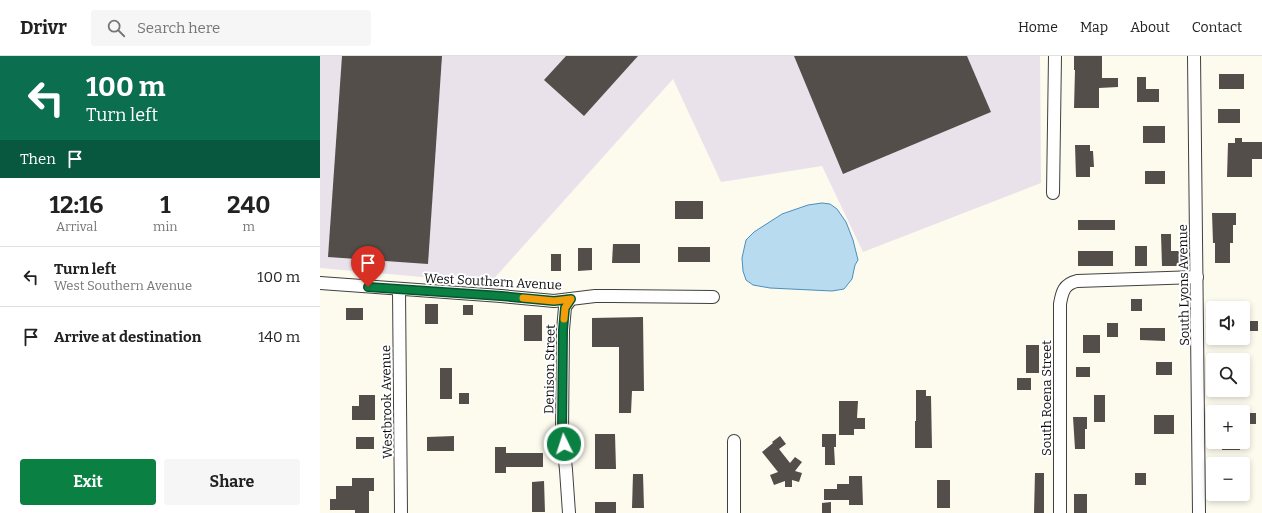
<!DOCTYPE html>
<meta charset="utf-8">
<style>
body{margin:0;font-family:Bitter,serif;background:#f6f6f6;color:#222;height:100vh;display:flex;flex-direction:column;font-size:15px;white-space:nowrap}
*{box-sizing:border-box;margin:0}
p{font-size:13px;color:#767676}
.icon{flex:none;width:22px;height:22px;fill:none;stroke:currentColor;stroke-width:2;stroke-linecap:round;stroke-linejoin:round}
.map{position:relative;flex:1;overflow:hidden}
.details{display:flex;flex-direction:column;background:#fff;width:320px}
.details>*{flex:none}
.banner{background:#0b6e4f;color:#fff;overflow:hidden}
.controls{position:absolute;left:886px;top:245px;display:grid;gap:8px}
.controls a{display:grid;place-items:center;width:44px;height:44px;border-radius:4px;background:#fff;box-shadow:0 2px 6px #0003;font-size:20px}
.pin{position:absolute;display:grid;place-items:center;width:34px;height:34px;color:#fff;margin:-41px -17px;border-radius:50% 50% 50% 0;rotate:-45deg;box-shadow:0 0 4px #0007}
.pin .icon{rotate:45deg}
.me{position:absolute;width:44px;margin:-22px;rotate:356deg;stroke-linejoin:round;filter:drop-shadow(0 0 3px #0008)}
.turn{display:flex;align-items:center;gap:14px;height:84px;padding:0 20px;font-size:18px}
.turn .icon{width:52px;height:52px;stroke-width:2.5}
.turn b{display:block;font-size:28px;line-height:34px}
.then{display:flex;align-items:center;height:38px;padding:0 20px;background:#0003;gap:8px;font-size:15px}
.eta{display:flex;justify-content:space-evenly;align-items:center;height:68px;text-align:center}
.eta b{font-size:24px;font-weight:700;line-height:28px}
.cta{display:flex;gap:8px;margin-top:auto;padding:8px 20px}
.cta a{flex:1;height:46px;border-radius:4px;background:#0b8043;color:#fff;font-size:16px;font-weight:700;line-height:46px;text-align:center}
.cta a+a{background:#f6f6f6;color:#222}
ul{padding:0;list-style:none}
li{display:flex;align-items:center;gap:12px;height:60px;padding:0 20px;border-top:1px solid #e0e0e0}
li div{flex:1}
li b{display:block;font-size:15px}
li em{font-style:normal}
header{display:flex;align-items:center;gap:24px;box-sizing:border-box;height:56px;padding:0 20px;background:#fff;border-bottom:1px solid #e0e0e0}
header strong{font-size:19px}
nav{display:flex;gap:22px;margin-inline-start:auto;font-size:14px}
.search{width:280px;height:36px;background:#f6f6f6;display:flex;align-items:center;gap:10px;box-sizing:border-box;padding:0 14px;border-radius:4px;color:#767676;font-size:15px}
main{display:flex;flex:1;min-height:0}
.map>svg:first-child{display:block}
.industrial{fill:#eae2eb}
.water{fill:#b9dbef;stroke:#4890be}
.building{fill:#544e4a}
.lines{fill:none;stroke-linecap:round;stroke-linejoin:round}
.minor-casing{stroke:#404040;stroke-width:14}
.minor{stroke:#fff;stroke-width:12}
.route-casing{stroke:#07532c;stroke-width:10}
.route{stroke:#0b8043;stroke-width:7}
.slow{stroke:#f59e0b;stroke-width:7}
.labels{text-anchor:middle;stroke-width:4;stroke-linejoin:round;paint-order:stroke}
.street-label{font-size:13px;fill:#0d0d0d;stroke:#fff}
</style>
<header>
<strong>Drivr</strong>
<div class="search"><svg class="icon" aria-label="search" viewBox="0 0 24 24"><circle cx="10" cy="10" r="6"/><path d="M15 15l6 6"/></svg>Search here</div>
<nav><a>Home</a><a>Map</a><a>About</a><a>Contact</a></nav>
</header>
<main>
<section class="details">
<div class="banner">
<div class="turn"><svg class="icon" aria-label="left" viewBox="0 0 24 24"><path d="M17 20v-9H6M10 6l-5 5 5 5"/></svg><div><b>100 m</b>Turn left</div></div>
<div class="then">Then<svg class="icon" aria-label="arrive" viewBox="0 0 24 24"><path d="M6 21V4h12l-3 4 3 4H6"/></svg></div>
</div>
<div class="eta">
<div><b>12:16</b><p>Arrival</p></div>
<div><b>1</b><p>min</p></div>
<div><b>240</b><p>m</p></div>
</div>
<ul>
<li><svg class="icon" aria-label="left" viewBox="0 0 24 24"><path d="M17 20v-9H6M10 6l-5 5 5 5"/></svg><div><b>Turn left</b><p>West Southern Avenue</p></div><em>100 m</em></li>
<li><svg class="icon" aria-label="arrive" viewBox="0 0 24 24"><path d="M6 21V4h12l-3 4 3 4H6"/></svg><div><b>Arrive at destination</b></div><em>140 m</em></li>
</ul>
<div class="cta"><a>Exit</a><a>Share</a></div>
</section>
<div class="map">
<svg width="942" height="457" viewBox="0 0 942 457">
<rect width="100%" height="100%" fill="#fdfaee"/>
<path class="industrial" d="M0,0H720L721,127L543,196L502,110L401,126L353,23L170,227L0,212Z"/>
<path class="water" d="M502,147L510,148L517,153L526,166L533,184L538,204L535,209L532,223L524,233L512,235L450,232L433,229L426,224L423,215L422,202L426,184L434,176L462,158L488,149Z"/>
<g class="building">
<path d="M22,0H122L108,208L8,201Z"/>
<path d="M246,0H318L264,60L224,24Z"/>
<path d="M474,0H647L671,56L523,118Z"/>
<path d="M754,0H782V22H798V31L779,32V52H754L755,14H754Z"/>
<rect x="899" y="18" width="25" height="15"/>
<path d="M817,21H826V33H839V46H817Z"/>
<rect x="898" y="53" width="22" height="14"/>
<rect x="823" y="70" width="22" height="17"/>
<path d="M915,82H922V86H942V103H932V121H907L908,87H915Z"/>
<path d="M755,89H770V95H773L774,111H770V121H756Z"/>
<rect x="825" y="115" width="20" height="13"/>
<rect x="355" y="145" width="28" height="18"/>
<path d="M892,157H916V169H913V187H910V207H895V187H893Z"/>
<rect x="758" y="164" width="37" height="10"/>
<path d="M841,178H851V195H860V210H842Z"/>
<path d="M293,188H320V207H292Z"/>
<rect x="815" y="190" width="12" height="20"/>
<rect x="358" y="191" width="32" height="15"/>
<path d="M258,192H272V214L258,215Z"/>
<rect x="758" y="195" width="35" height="15"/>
<rect x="231" y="198" width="10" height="17"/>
<rect x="811" y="243" width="11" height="12"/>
<rect x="105" y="248" width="13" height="20"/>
<rect x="143" y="249" width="10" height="10"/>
<rect x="26" y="252" width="17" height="12"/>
<rect x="204" y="259" width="18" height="26"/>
<path d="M323,261L324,335H312L311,357H299V291H272V262Z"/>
<rect x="928" y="265" width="10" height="10"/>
<rect x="787" y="267" width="11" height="14"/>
<path d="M820,272H845V285L820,284Z"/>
<rect x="763" y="279" width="17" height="18"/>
<rect x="706" y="289" width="13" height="28"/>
<rect x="836" y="306" width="16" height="13"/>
<rect x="756" y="311" width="14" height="10"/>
<rect x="120" y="312" width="12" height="31"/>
<rect x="697" y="322" width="14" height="12"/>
<path d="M596,334H606V340H611L612,392H595V365H596Z"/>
<rect x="139" y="337" width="10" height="11"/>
<path d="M39,339H55V364H32V350H39Z"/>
<rect x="774" y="339" width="11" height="27"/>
<path d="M519,345H538L537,362H545V373H534V379H519Z"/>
<rect x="924" y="357" width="12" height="11"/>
<rect x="834" y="359" width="20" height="19"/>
<path d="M753,361H767V373H765V393H755Z"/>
<path d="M275,378H295L296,413H275Z"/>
<path d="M502,378H516V391H514L515,409H505V391H502Z"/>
<path d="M134,380V395H107V381Z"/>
<path d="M460,380L466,388L459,393L470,407L475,401L482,406L475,415L482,417L479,426L472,424V431H465V425L454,429L450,419L458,416L442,396L453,387L452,386Z"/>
<rect x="36" y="381" width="18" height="12"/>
<rect x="902" y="386" width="18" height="8"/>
<path d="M175,391H186V397H223V411H186V417H175Z"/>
<path d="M715,417H724V457H714Z"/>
<rect x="815" y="417" width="11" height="12"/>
<path d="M313,418H323L324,452H312Z"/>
<path d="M529,420H542L543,449H529V444H504V433H517V428H529Z"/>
<path d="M32,422H54V435H49V457H35V454H10V443H16V430H32Z"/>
<rect x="617" y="424" width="13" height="28"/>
<path d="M224,425L225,456H212V426Z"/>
<rect x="754" y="438" width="13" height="19"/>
<rect x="275" y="446" width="21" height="11"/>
<path d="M511,446V457H502V447Z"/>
</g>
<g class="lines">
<g class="minor-casing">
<g id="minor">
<path d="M874,0L879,457"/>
<path d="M733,137L735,0"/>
<path d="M0,227L181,240L234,245L275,240H292L393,241"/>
<path d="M79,234L81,457"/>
<path d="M249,457L246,414L242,375L243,274L245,251L251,243"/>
<path d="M414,457V385"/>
<path d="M740,457V248C742,236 744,228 757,225L877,221"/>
</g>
</g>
<use href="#minor" class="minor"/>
</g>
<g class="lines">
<g class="route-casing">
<path id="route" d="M48,231L181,240L234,245L251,243L245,252L243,274L242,375L244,388"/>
</g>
<use href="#route" class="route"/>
<path class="slow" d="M203,242L234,245L251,243L245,252L244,263"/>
</g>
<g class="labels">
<g class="street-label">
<text transform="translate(173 225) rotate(3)" y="5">West Southern Avenue</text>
<text transform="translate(863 229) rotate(-91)" y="5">South Lyons Avenue</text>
<text transform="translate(229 313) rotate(-89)" y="5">Denison Street</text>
<text transform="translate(726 342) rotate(-90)" y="5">South Roena Street</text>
<text transform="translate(66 346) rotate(-91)" y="5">Westbrook Avenue</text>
</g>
</g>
</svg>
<div class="controls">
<a><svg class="icon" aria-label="sound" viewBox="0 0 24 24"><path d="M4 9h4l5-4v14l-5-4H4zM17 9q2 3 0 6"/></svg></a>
<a><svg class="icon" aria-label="search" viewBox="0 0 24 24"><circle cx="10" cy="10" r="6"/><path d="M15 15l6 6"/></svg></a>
<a>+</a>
<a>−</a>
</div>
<div class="pin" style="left:48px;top:231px;background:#d93025"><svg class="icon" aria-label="arrive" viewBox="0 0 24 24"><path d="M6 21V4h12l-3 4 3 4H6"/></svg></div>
<svg class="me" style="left:244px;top:388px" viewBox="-20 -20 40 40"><circle r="17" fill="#0b8043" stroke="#fff" stroke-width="3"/><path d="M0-11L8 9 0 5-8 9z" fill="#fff"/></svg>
</div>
</main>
